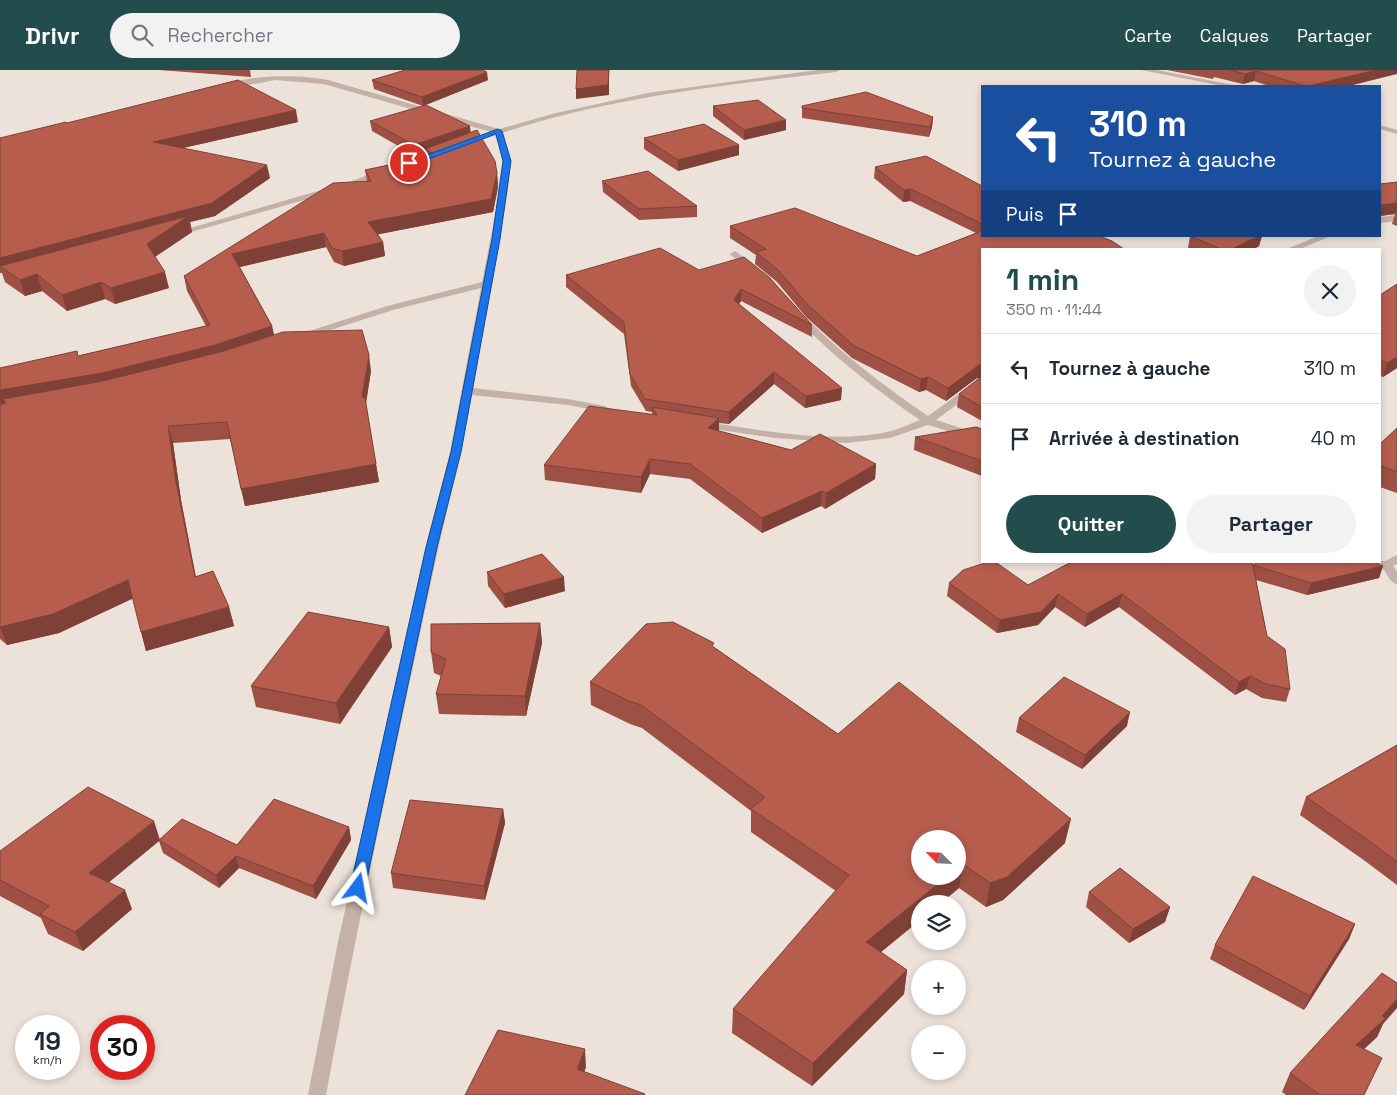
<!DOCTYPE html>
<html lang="fr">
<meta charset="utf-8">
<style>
body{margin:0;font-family:"Space Grotesk",sans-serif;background:#f2f2f3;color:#1f2937;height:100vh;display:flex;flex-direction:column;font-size:19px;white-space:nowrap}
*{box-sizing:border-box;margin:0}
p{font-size:16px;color:#747a83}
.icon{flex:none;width:28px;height:28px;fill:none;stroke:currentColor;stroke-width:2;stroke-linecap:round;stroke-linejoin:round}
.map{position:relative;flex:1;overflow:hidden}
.sheet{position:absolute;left:981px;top:178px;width:400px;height:315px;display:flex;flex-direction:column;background:#fff;border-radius:0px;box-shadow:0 2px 8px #0003}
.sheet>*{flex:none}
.hud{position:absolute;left:981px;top:15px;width:400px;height:152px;border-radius:0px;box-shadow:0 2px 8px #0003;background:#1a4fa0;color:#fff;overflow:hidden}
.needle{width:32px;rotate:294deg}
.buttons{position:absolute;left:911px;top:760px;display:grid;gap:10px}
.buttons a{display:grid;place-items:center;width:55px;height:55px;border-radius:50%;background:#fff;box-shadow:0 2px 8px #0003;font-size:25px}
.speed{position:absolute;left:15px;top:945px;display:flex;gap:10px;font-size:25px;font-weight:700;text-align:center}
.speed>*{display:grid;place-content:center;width:65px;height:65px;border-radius:50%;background:#fff;box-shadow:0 2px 8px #0003;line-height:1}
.speed small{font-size:12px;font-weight:400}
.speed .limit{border:8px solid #d22;background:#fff;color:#111}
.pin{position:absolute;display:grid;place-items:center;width:42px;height:42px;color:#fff;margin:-21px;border:2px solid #fff;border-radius:50%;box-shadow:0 1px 5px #0007}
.me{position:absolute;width:55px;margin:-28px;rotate:13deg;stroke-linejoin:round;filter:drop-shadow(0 0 4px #0008)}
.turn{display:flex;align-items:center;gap:18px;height:105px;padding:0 25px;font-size:22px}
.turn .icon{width:65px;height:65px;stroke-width:2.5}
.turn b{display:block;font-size:35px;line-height:42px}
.then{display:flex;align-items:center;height:48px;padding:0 25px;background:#0003;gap:10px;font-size:19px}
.round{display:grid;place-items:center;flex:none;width:52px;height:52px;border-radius:26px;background:#f2f2f3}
.headline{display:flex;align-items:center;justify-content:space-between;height:85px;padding:0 25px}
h1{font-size:30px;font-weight:800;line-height:38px;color:#224d4c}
.cta{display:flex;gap:10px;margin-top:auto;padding:10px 25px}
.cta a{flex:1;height:58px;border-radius:30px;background:#224d4c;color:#fff;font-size:20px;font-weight:800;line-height:58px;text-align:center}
.cta a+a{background:#f2f2f3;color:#1f2937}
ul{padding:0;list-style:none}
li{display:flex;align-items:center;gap:15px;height:70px;padding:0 25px;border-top:1px solid #e0e1e3}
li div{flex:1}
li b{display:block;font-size:19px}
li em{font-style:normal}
header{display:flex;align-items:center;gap:30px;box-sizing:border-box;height:70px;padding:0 25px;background:#224d4c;color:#fff}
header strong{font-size:24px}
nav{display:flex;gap:28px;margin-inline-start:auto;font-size:18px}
.search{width:350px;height:45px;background:#f2f2f3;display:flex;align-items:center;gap:12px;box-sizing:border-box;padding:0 18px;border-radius:28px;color:#747a83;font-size:19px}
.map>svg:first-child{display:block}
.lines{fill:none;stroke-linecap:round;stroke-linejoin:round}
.minor{fill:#c4b1a7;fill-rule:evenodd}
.wall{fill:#9d5043}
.shaded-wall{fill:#7f4137}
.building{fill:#b65d4e;stroke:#7f4137}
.route{fill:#1a73e8;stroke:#114b97}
</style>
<header>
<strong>Drivr</strong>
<div class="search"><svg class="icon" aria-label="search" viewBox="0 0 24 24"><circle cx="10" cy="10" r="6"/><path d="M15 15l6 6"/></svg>Rechercher</div>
<nav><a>Carte</a><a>Calques</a><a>Partager</a></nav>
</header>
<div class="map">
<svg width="1397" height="1025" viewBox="0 0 1397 1025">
<rect width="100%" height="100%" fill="#ede2d9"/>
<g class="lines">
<g class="minor">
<path d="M817,0H840L836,2C724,15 610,27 502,63L511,91L507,126L473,318L568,329L605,336L610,339L605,342L568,335L472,325C460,389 443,453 430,517C394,686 357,855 326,1025H308L338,872L426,477L450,382L481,218L393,240L306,268L303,269L298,266L300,264L387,236L482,212L499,126L503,91L495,65L465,75L461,73L491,62L324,14L275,10L227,19L223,17C245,3 302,5 328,10L499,59L556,43L648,23Z"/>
<path d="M1141,0H1157L1238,16H1223Z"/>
<path d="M1380,55L1397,60V64L1380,59Z"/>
<path d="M378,101L385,103L358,115L180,165L173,163L352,111Z"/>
<path d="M1397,145V151L1380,153V147Z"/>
<path d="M1318,166H1331L1300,179H1287Z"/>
<path d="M735,181L756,196V200H750L732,186L730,184Z"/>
<path d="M801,245L804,246C842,284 884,316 928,346L978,310L982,309V316L936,350L982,365V371L928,355L890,368L846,373L775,368L700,357L699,355L704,352C762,360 830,374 887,362C898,360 909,354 920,350C876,320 835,288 798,250L796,248Z"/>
<path d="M1397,485V494L1393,496L1397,501V514C1388,512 1388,503 1382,498C1377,495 1371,495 1366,491H1385Z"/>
</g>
</g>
<g class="wall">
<path d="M159,0H250L251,7Z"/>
<path d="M1167,0H1397L1349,16H1269L1254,11L1243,14L1214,7L1213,9Z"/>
<path d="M372,10H488L423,36L374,19Z"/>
<path d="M713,36L786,60L744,70L713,46Z"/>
<path d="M802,36L933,47L932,57L929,67L802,48Z"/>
<path d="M370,51L470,62L497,103L498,117L493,142L378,164L383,172L385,186L344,196L334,192L326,177L240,197L272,256L274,265L371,301L366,334L379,412L245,436L230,369L173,373L181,430L196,507L229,537L234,556L146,581L133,528L59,563L7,575L0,569V298L78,286L206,256L187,221L184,206L367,111L365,100L426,87L425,82L416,86L372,61Z"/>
<path d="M298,52L183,78L270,108L215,146L190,152L192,162L155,187L169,218L115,234L105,229L67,241L42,221L25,226L5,212L2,203H0V68L67,53Z"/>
<path d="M644,68L739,75V85L678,101L644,79Z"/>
<path d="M875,97L982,116V351L957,337L959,324L980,308H977L946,331L926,320L919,322L852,288L806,247L777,212L755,194L756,185L730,168V156L917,186L976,163L910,131L903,132L874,108Z"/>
<path d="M602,111L697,136V147L639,150L603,122Z"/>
<path d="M1397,112V156L1392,154L1395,144L1380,146V114Z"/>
<path d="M1190,166H1262L1259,176L1254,179H1190L1188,178Z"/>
<path d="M699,200L769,207L812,255V267L741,231L739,234L841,330L805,338L774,314L729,354L719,353V361L791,380L876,394L875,409L825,439L821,436L762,463L690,409L650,404L641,423L545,410L544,395L652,345V342L646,341L631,316L624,264L566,217V205Z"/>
<path d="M1397,214V298L1383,307L1380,306V225Z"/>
<path d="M1397,358V423L1380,417V374Z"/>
<path d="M982,359V406L914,380L915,367Z"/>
<path d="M1253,495L1383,496L1379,508L1307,525L1256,510L1267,566L1290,619L1286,632L1262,628L1246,619L1235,625L1119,537L1085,557L1055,537L1038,555L997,563L947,526L949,513L1028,515Z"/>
<path d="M487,502L565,521L505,538L488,516Z"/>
<path d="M540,553L542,573L526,646L439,644L436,624L441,606L434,603L431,582Z"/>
<path d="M389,557L392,577L340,654L256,637L251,616Z"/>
<path d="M714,577L838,664L1065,773L1003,830L986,837L959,818L881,882L907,900L904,924L812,1016L732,963L733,939L836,821L751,762V741L642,658L630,654L591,635L590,612Z"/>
<path d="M1019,648L1127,656L1082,699L1016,662Z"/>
<path d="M1397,675V815L1365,791L1300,745L1306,727Z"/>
<path d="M503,739L505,753L485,830L393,818L391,803Z"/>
<path d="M349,757L351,770L316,829L239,798L219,818L163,783L159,771L109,812L132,839L83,881L48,864L41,848L0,826V781L160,769L237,775Z"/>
<path d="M1089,822L1170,837L1165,852L1129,873L1086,837Z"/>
<path d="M1355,854L1349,869L1304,940L1210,889L1215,875Z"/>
<path d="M1383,954L1377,967L1364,979V1025H1286L1282,1022L1290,1003Z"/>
</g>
<g class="shaded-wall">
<path d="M609,0V25L576,29V19Z"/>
<path d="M1376,0H1397V4L1349,16H1309Z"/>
<path d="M1256,1L1254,11L1243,14L1245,4Z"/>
<path d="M487,2L488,10L423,36L422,27Z"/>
<path d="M296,40L298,52L156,84L153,72Z"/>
<path d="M933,47L932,57L929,67L930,57Z"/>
<path d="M786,50V60L744,70V60Z"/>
<path d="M470,56L471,66L425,79V82L416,86L414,75Z"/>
<path d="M739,75V85L678,101V90Z"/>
<path d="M267,95L270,108L215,146L190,152L192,162L150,190L0,196V188Z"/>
<path d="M497,103L498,117L493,142L370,166L368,152Z"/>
<path d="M911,119L910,131L903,132L904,120Z"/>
<path d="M1397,133V143L1395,142V144L1380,146V141L1382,135Z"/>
<path d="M324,163L326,177L235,198L232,184Z"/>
<path d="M1259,166H1262L1259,176L1254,179H1232Z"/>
<path d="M383,172L385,186L344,196L342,181Z"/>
<path d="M165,202L169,218L115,234L111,218Z"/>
<path d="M37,204L42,221L25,226L20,210Z"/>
<path d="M101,212L105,229L67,241L62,225Z"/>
<path d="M741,219V231L734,241V230Z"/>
<path d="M272,256L275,271L6,333L3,329L5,336L2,337L0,332V320Z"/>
<path d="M369,285L371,301L364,344L362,327Z"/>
<path d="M1397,287V298L1383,307L1387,293Z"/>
<path d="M979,295H982V308H977L946,331L948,318Z"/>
<path d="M774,302V314L729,354V342Z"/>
<path d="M928,307L926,320L919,322L921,309Z"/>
<path d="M842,318L841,330L805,338L806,326Z"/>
<path d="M719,348V363L708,358Z"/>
<path d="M168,356L173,373L181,430L199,525L195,507L176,412Z"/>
<path d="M650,389V404L641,423V407Z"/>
<path d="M376,394L379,412L245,436L241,419Z"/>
<path d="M876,394L875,409L825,439L826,423Z"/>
<path d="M822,421L821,436L762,463V448Z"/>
<path d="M1383,496L1379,508L1307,525L1311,513Z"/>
<path d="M564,507L565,521L505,538L504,524Z"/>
<path d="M128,510L134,528L59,563L7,575L0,557Z"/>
<path d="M1058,524L1055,537L1038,555L997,563L1000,550Z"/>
<path d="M1122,524L1119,537L1085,557L1087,544Z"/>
<path d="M229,537L234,556L146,581L141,562Z"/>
<path d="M540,553L542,573L526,646L525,626Z"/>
<path d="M389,557L392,577L340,654L336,633Z"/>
<path d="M1250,606L1246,619L1235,625L1239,612Z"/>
<path d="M1130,642L1127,656L1082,699L1085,685Z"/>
<path d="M503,739L505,753L485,830L484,816Z"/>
<path d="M1071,749L1065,773L1003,830L986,837L990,813Z"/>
<path d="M154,751L160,770H159V771L96,823L89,803Z"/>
<path d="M349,757L351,770L316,829L313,816Z"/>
<path d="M236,786L239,798L219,818L216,805Z"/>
<path d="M963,794L959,818L940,834H920V850L864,896L866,872L948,806H958V799Z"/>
<path d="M125,820L132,839L83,881L75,862Z"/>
<path d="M1170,837L1165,852L1129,873L1133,859Z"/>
<path d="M1355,854L1349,869L1304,940L1310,926Z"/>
<path d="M907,900L904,924L812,1016L813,993Z"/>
<path d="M1397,929V938L1383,954L1377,967L1348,994L1356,975Z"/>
<path d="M585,979L586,997L579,1017L577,999Z"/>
</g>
<g class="building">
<path d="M405,0H482L487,2L422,27L372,10Z"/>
<path d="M577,0H609L608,15L576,19Z"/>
<path d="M1230,0H1376L1309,16H1305L1256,1L1245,4Z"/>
<path d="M238,10L296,40L153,72L267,95L212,133L0,188V68L66,52L67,53Z"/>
<path d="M866,22L933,47L930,57L802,38V36Z"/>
<path d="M758,30L786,50L744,60L713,36Z"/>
<path d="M426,35L470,56L414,75L370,51Z"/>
<path d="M704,54L739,75L678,90L644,68Z"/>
<path d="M477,60L495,91L497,103L491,129L368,152L383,172L342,181L332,178L324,163L232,184L272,256L215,275L102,303L0,320V298L77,281L78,286L210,255L184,206L333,113L371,111L365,100L436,85L425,79Z"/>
<path d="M926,86L982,116V154L911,119L904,120L875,97Z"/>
<path d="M648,101L697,136L639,139L602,111Z"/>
<path d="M1397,112V133L1382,135L1380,134V114Z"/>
<path d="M795,138L917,186L982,161V166H1099L1112,171L1124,179H982V295H979L948,318L928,307L921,309L853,275L807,234L778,200L756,182L766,179L730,156Z"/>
<path d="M188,146L147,174L165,202L111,218L101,212L62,225L37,204L20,210L0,196Z"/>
<path d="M1190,166H1259L1232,179H1221Z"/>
<path d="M660,178L699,200L744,187L769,207L812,255L741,219L734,230L842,318L806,326L774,302L729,342L645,329L630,304L624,252L566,205Z"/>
<path d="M1397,214V287L1387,293L1380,290V225Z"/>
<path d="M362,260L369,285L362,327L365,328L376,394L241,419L227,352L168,356L176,412L195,507L213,501L229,537L141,562L128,510L53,544L0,557V335L6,333L3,329L103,311L224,281L283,262Z"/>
<path d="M982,306V337L959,324Z"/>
<path d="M589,336L657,345L652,337L719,348L708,358L791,380L820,364L876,394L826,423L822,421L762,448L690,394L650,389L641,407L544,395Z"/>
<path d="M976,357L982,359V391L915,367Z"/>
<path d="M1397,358V402L1380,395V374Z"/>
<path d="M542,484L564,507L504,524L487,502Z"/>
<path d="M991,491H994L1028,515L1073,491H1252L1267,566L1285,579L1290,619L1266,614L1250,606L1239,612L1122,524L1087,544L1058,524L1041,542L1000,550L949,513L963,500Z"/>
<path d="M1258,491H1372L1383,496L1311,513L1253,495Z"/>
<path d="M308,542L389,557L336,633L251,616Z"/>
<path d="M673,552L714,573L712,576L838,664L899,612L1071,749L1007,807L990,813L963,794L958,799V769H920V806H948L866,872L907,900L813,993L733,939L849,805L751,739L765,727L641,635L629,631L590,612L646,554Z"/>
<path d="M540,553L525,626L436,624L446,589L431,582V554Z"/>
<path d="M1064,607L1130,642L1085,685L1019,648Z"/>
<path d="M1397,675V792L1372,773L1306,727Z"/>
<path d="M88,717L154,751L89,803L125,820L75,862L40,844L49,836L0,810V781Z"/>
<path d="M274,729L349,757L313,816L236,786L216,805L159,770L182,749L237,775Z"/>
<path d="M410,730L503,739L484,816L391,803Z"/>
<path d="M1120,798L1170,837L1133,859L1089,822Z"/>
<path d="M1253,806L1355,854L1310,926L1215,875Z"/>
<path d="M1382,903L1397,913V929L1382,946L1386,948L1356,975L1382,988L1364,1025H1320L1290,1003Z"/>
<path d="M498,960L585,979L577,999L645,1024L644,1025H465Z"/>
</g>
<path class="route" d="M498,59L502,61L511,91L500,169L461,382L437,477L365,818L363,822L358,824L353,822L350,818L426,477L451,382L492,169L503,91L496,64L412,95L405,93Z"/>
</svg>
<div class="buttons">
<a><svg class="needle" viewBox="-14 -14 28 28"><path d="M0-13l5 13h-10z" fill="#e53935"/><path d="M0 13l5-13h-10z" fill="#747a83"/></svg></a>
<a><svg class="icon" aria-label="layers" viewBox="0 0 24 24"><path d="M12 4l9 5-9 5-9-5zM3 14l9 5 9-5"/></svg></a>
<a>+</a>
<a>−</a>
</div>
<div class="speed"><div>19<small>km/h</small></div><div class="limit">30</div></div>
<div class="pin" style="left:409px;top:93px;background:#d93025"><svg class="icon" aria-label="arrive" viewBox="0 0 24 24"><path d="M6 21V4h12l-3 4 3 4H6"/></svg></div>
<svg class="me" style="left:358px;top:818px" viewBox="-20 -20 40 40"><path d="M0-17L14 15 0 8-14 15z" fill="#1a73e8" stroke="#fff" stroke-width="4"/></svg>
<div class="hud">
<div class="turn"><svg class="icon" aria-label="left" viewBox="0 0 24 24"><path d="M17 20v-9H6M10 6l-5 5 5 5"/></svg><div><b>310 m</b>Tournez à gauche</div></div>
<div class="then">Puis<svg class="icon" aria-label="arrive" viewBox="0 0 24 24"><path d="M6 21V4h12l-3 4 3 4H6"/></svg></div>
</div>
<section class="sheet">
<div class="headline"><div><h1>1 min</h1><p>350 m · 11:44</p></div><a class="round"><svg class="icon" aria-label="close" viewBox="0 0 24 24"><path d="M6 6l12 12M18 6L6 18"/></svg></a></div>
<ul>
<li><svg class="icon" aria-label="left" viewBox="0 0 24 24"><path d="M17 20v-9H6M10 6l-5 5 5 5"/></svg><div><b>Tournez à gauche</b></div><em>310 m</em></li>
<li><svg class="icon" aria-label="arrive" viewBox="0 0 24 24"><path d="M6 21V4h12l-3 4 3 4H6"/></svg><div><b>Arrivée à destination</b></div><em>40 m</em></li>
</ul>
<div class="cta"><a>Quitter</a><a>Partager</a></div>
</section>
</div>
